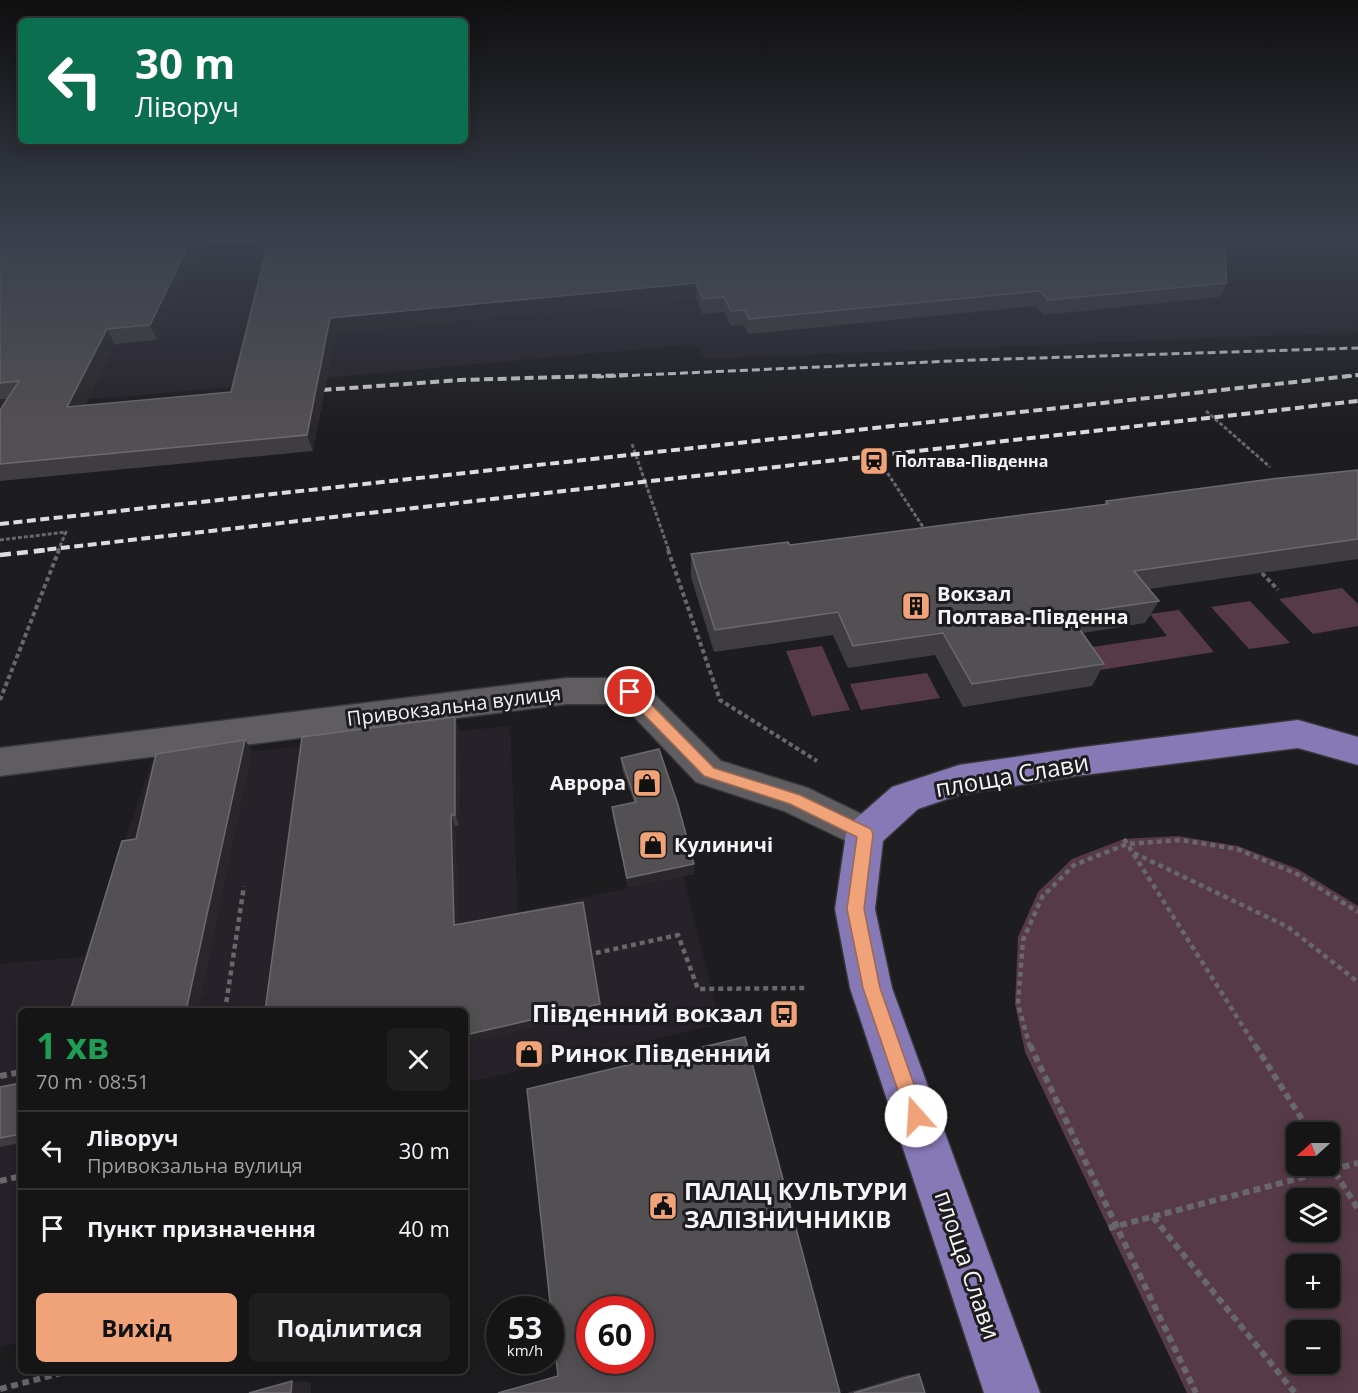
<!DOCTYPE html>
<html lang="uk">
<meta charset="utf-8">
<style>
body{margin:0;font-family:"Open Sans",sans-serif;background:#1f1e1f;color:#f1f3f6;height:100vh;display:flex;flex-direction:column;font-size:22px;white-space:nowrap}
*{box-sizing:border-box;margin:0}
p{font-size:20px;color:#9e9fa1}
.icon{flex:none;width:33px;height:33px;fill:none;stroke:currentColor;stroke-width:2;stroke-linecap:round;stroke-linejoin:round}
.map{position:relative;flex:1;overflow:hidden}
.panel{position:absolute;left:18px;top:1008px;width:450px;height:366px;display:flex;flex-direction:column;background:#161516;border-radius:9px;box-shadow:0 3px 15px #0003,0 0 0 2px #353435}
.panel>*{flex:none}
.banner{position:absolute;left:18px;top:18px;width:450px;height:126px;border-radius:9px;box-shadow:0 3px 15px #0003,0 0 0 2px #353435;background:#0b6e4f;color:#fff;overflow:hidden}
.needle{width:39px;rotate:249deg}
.tools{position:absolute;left:1286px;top:1122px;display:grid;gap:12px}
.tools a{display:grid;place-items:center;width:54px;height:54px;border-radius:9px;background:#161516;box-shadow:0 3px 15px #0003,0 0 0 2px #353435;font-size:30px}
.speed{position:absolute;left:486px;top:1296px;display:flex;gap:12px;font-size:30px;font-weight:700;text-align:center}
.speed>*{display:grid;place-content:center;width:78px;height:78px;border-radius:50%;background:#161516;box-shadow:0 3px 15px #0003,0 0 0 2px #353435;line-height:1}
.speed small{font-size:15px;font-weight:400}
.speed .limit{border:9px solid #d22;background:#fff;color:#111}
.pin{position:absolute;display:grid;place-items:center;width:51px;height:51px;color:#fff;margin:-26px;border:3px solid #fff;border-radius:50%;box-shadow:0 2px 6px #0007}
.me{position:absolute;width:66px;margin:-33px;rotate:341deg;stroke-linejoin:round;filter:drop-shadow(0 0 4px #0008)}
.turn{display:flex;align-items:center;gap:21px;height:126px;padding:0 18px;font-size:27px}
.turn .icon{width:78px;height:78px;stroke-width:2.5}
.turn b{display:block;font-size:42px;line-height:51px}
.round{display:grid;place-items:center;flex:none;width:63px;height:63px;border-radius:9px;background:#1f1e1f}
.headline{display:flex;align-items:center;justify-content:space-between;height:102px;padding:0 18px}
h1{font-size:36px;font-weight:700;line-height:45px;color:#1e9e55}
.primary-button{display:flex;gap:12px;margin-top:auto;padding:12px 18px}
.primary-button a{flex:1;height:69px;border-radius:9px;background:#f0a279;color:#111;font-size:24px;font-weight:700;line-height:69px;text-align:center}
.primary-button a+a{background:#1f1e1f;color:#f1f3f6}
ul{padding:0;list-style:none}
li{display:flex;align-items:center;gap:18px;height:78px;padding:0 18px;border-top:2px solid #353435}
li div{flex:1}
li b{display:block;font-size:22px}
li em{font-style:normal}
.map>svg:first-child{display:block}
.built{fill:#27222a}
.green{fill:#573a47;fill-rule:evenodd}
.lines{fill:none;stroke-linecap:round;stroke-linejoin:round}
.minor-casing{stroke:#373638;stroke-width:3}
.primary-casing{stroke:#373638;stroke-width:3}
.path-far3{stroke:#686769;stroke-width:3;stroke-dasharray:4 2;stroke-linecap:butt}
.path-far2{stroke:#686769;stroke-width:4;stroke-dasharray:4.5 3;stroke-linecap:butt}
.path-far1{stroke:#686769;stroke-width:4.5;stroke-dasharray:5 4;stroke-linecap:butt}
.path{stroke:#686769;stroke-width:6;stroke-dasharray:7 4.5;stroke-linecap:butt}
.minor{fill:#5f5d60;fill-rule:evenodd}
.primary{fill:#8779b6;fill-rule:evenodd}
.rail-far2{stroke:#dddcde;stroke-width:3;stroke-dasharray:8 4;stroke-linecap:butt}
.rail-far1{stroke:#dddcde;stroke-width:4;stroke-dasharray:9 4.5;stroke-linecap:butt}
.rail{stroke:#dddcde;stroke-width:4.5;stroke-dasharray:11 6;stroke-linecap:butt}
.wall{fill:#403d40;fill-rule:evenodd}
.shaded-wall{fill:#2a272a}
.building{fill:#535053;stroke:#6c6a6d;stroke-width:1.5;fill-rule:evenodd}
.route{fill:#f0a279;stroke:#9c694f;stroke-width:1.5}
.labels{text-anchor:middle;stroke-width:6;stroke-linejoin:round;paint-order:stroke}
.far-poi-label{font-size:16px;font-weight:bold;fill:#f5f4f6;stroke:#1d1c1e;text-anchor:start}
.poi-label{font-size:20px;font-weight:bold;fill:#f5f4f6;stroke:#1d1c1e;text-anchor:start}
.street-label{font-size:20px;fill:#f5f4f6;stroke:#1d1c1e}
.near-street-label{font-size:24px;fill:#f5f4f6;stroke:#1d1c1e}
.near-poi-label{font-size:24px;font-weight:bold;fill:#f5f4f6;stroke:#1d1c1e;text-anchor:start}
</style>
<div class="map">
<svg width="1358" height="1393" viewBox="0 0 1358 1393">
<rect width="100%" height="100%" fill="#1d1c1e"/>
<g class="built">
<path d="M0,237H1358V332L706,359L695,344L130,396L0,406Z"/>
<path d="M510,726L518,912L683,876L721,1024L465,1083V1011H21V1342L0,1347V964L84,957L152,761Z"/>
</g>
<g class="green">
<path d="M1342,588L1358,604V626L1313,634L1279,599Z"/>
<path d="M1250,601L1290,643L1249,649L1211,607Z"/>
<path d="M1179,610L1214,652L1100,670L1085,648L1167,636L1150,614Z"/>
<path d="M822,646L850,710L812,716L786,651Z"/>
<path d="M927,673L940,698L861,710L850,684Z"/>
<path d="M1178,836L1238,846L1298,869L1358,906V1393H1187L1025,1052L1015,1004L1018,937L1038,892L1072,859L1124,839ZM1329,1132V1166H1296V1132ZM1329,1198V1232H1296V1198ZM1329,1264V1298H1296V1264ZM1296,1330H1329V1364H1296Z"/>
</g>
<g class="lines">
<g class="minor-casing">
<path id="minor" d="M567,678H630L642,682L721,761L808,788L878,822L884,834L878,846L865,850L784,811L696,782L622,704H567L0,776V748Z"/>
</g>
<g class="primary-casing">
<path id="primary" d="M1298,720L1358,737V765L1298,748L1076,776L959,795L918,809L883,841L875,909L892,988L1040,1393H984L850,988L835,909L846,834L852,822L892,787L959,765L1076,748Z"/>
</g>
<g class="path-far3">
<path d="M1206,411L1270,467"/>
<path d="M632,444L669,551"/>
<path d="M871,448L925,530"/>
<path d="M0,540L66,532L58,551"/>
</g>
<g class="path-far2">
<path d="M668,550L720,700L817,761"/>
<path d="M1262,573L1278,590"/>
<path d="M0,700L59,550"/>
</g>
<g class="path-far1">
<path d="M1124,839L1256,1047"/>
<path d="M1134,853L1288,927L1358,982"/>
<path d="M587,955L678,935L698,989L805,988"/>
<path d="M225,1011L244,886"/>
<path d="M1030,1047L1018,1004L1023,940L1042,897L1074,865L1127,844L1180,840L1237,849L1297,874L1358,912"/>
</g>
<g class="path">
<path d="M1030,1045L1196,1393"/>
<path d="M1255,1045L1310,1132"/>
<path d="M0,1076L21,1072"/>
<path d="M1329,1163L1358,1209"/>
<path d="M0,1181L21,1176"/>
<path d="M1153,1217L1295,1393"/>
<path d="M1109,1228L1358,1163"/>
<path d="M0,1389L69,1371"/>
</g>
<use href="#minor" class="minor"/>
<use href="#primary" class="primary"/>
<g class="rail-far2">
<path d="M596,377L974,360L1358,348"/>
<path d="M1344,377L1358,375"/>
</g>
<g class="rail-far1">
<path d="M309,391L460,380L630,375"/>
<path d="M0,524L1358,375"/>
<path d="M34,551L1358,401"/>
</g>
<path class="rail" d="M0,555L47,550"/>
</g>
<g class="wall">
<path d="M0,237H1317L1224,246L1227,283L1220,297L1043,315L1035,306L748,334L744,325L731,326L724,312L703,314L696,298L335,333L313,451L0,481V410L7,399H0ZM266,254L231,392L85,405L115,344L157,340L194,260Z"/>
<path d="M1358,470V559L1149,589L1159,601L1145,623L1083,633L1104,664L1092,686L963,707L935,655L848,668L833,635L714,652L691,577V554L790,545L1104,504L1106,501Z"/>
<path d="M455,717L458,728L459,825L455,826L458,924L601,1012L265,1011Z"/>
<path d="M621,758L694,864V874L628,887L613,817L612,807L634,802L622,769Z"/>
<path d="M21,1083V1143L0,1147V1087Z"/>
<path d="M919,1374L925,1393H847L907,1375Z"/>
</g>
<g class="shaded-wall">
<path d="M1221,237H1317L1217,247Z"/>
<path d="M269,239L274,253L194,260L157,340L150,325L188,246Z"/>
<path d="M696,283V298L335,333L313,451L307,435L330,318Z"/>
<path d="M107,329L115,344L76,423L67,407Z"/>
<path d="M455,717L458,728L459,825L455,815Z"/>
<path d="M245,740L252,751L198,1011H186Z"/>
<path d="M451,815L455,826L459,934L454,925Z"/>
<path d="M694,864V874L628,887L627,878Z"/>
<path d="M583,902L601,1012L465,1043V1035Z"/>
<path d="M292,1381L311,1382V1393H291Z"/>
</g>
<g class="building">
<path d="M0,237H1224L1227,283L1048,300L1040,291L749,319L745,310L731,311L724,297L703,299L696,283L330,318L307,435L0,464V410L19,381L0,383ZM269,239L231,392L67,407L107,329L150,325L188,246Z"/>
<path d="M1358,470V539L1134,571L1159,601L1069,614L1104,664L972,684L943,633L853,646L838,612L715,630L691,554L788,542L790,545L1108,504L1106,501L1271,479Z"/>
<path d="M455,717V815H451L454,925L583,902L600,1004L465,1035V1011H265L302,737Z"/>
<path d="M245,740L186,1011H70L122,841L136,839L156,754Z"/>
<path d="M659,749L678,805L694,864L627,878L612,807L636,802L621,758Z"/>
<path d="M745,1037L840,1393H498L558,1376L527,1089ZM590,1310H640V1360H590Z"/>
<path d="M21,1083V1134L0,1138V1087Z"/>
<path d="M919,1374L925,1393H854Z"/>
<path d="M292,1381L291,1393H249Z"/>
</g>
<linearGradient id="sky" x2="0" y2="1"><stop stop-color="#100f10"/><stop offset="0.55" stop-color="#3a404c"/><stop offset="1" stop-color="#3a404c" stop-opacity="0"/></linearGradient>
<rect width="1358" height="432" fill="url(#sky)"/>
<path class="route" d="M630,686L635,688L714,768L800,795L871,829L873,834L864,909L880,988L925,1116L923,1123L916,1126L909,1123L863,988L847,909L857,837L790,804L704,776L625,695L623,692Z"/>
<defs>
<g id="station-square" transform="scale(1.5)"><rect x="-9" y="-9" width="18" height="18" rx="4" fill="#f0a279" stroke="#1d1c1e"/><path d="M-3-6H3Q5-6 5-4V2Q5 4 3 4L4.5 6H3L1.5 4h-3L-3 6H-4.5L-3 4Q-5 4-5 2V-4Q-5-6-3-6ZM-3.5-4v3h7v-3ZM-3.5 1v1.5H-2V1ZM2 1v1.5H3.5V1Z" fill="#111"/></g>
<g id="building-square" transform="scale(1.5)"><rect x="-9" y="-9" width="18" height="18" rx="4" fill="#f0a279" stroke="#1d1c1e"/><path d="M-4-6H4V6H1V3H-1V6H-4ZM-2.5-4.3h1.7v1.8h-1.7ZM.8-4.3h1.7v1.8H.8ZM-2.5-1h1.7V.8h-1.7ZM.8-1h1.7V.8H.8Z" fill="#111"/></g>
<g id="shop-square" transform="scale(1.5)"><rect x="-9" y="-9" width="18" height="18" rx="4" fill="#f0a279" stroke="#1d1c1e"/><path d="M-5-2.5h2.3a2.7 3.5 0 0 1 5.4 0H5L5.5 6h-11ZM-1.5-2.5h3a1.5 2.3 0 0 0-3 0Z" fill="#111"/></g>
<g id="bus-square" transform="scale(1.5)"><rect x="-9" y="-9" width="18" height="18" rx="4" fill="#f0a279" stroke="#1d1c1e"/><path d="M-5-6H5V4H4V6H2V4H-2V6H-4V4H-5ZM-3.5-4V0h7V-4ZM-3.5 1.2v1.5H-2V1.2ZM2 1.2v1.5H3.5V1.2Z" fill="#111"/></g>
<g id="civic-square" transform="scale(1.5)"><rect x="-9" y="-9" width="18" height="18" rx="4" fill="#f0a279" stroke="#1d1c1e"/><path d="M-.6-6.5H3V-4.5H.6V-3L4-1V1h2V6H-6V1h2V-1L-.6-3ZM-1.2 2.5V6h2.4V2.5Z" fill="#111"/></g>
</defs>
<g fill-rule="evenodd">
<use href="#station-square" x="874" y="461"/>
<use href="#building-square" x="916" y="606"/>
<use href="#shop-square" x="647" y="783"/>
<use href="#shop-square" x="653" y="845"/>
<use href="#bus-square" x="784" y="1014"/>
<use href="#shop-square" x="529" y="1054"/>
<use href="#civic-square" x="663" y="1206"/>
</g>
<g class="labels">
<g class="far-poi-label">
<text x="895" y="467">Полтава-Південна</text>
</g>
<g class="poi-label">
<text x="937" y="601">Вокзал<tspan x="937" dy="23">Полтава-Південна</tspan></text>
<text x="626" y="790" text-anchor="end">Аврора</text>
<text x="674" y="852">Кулиничі</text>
</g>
<g class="street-label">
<text transform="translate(454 706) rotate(-7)" y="7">Привокзальна вулиця</text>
</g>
<g class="near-street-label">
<text transform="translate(1012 776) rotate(-10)" y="8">площа Слави</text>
<text transform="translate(967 1265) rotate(71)" y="8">площа Слави</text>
</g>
<g class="near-poi-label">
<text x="763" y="1022" text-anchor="end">Південний вокзал</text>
<text x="550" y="1062">Ринок Південний</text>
<text x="684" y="1200">ПАЛАЦ КУЛЬТУРИ<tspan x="684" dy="28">ЗАЛIЗНИЧНИКIВ</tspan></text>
</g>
</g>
</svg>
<div class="tools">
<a><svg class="needle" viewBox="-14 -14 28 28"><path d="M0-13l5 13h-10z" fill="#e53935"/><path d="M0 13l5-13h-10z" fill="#9e9fa1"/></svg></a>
<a><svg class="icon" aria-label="layers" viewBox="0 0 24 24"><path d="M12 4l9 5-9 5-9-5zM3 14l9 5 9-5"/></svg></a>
<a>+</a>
<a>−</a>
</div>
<div class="speed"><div>53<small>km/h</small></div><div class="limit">60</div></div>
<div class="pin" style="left:630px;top:692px;background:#d93025"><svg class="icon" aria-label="arrive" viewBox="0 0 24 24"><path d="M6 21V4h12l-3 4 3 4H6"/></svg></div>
<svg class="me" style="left:916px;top:1116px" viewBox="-20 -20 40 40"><circle r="19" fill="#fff"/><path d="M0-13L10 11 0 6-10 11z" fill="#f0a279"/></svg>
<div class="banner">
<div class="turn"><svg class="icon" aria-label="left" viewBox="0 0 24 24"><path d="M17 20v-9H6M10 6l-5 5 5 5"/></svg><div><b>30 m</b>Ліворуч</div></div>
</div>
<section class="panel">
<div class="headline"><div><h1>1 хв</h1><p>70 m · 08:51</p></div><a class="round"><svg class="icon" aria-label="close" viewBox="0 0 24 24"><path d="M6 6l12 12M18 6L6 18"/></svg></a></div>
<ul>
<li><svg class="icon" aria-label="left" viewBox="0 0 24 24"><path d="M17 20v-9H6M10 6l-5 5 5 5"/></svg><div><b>Ліворуч</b><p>Привокзальна вулиця</p></div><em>30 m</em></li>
<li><svg class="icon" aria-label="arrive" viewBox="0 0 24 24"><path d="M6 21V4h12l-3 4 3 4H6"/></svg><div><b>Пункт призначення</b></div><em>40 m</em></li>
</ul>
<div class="primary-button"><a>Вихід</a><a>Поділитися</a></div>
</section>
</div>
